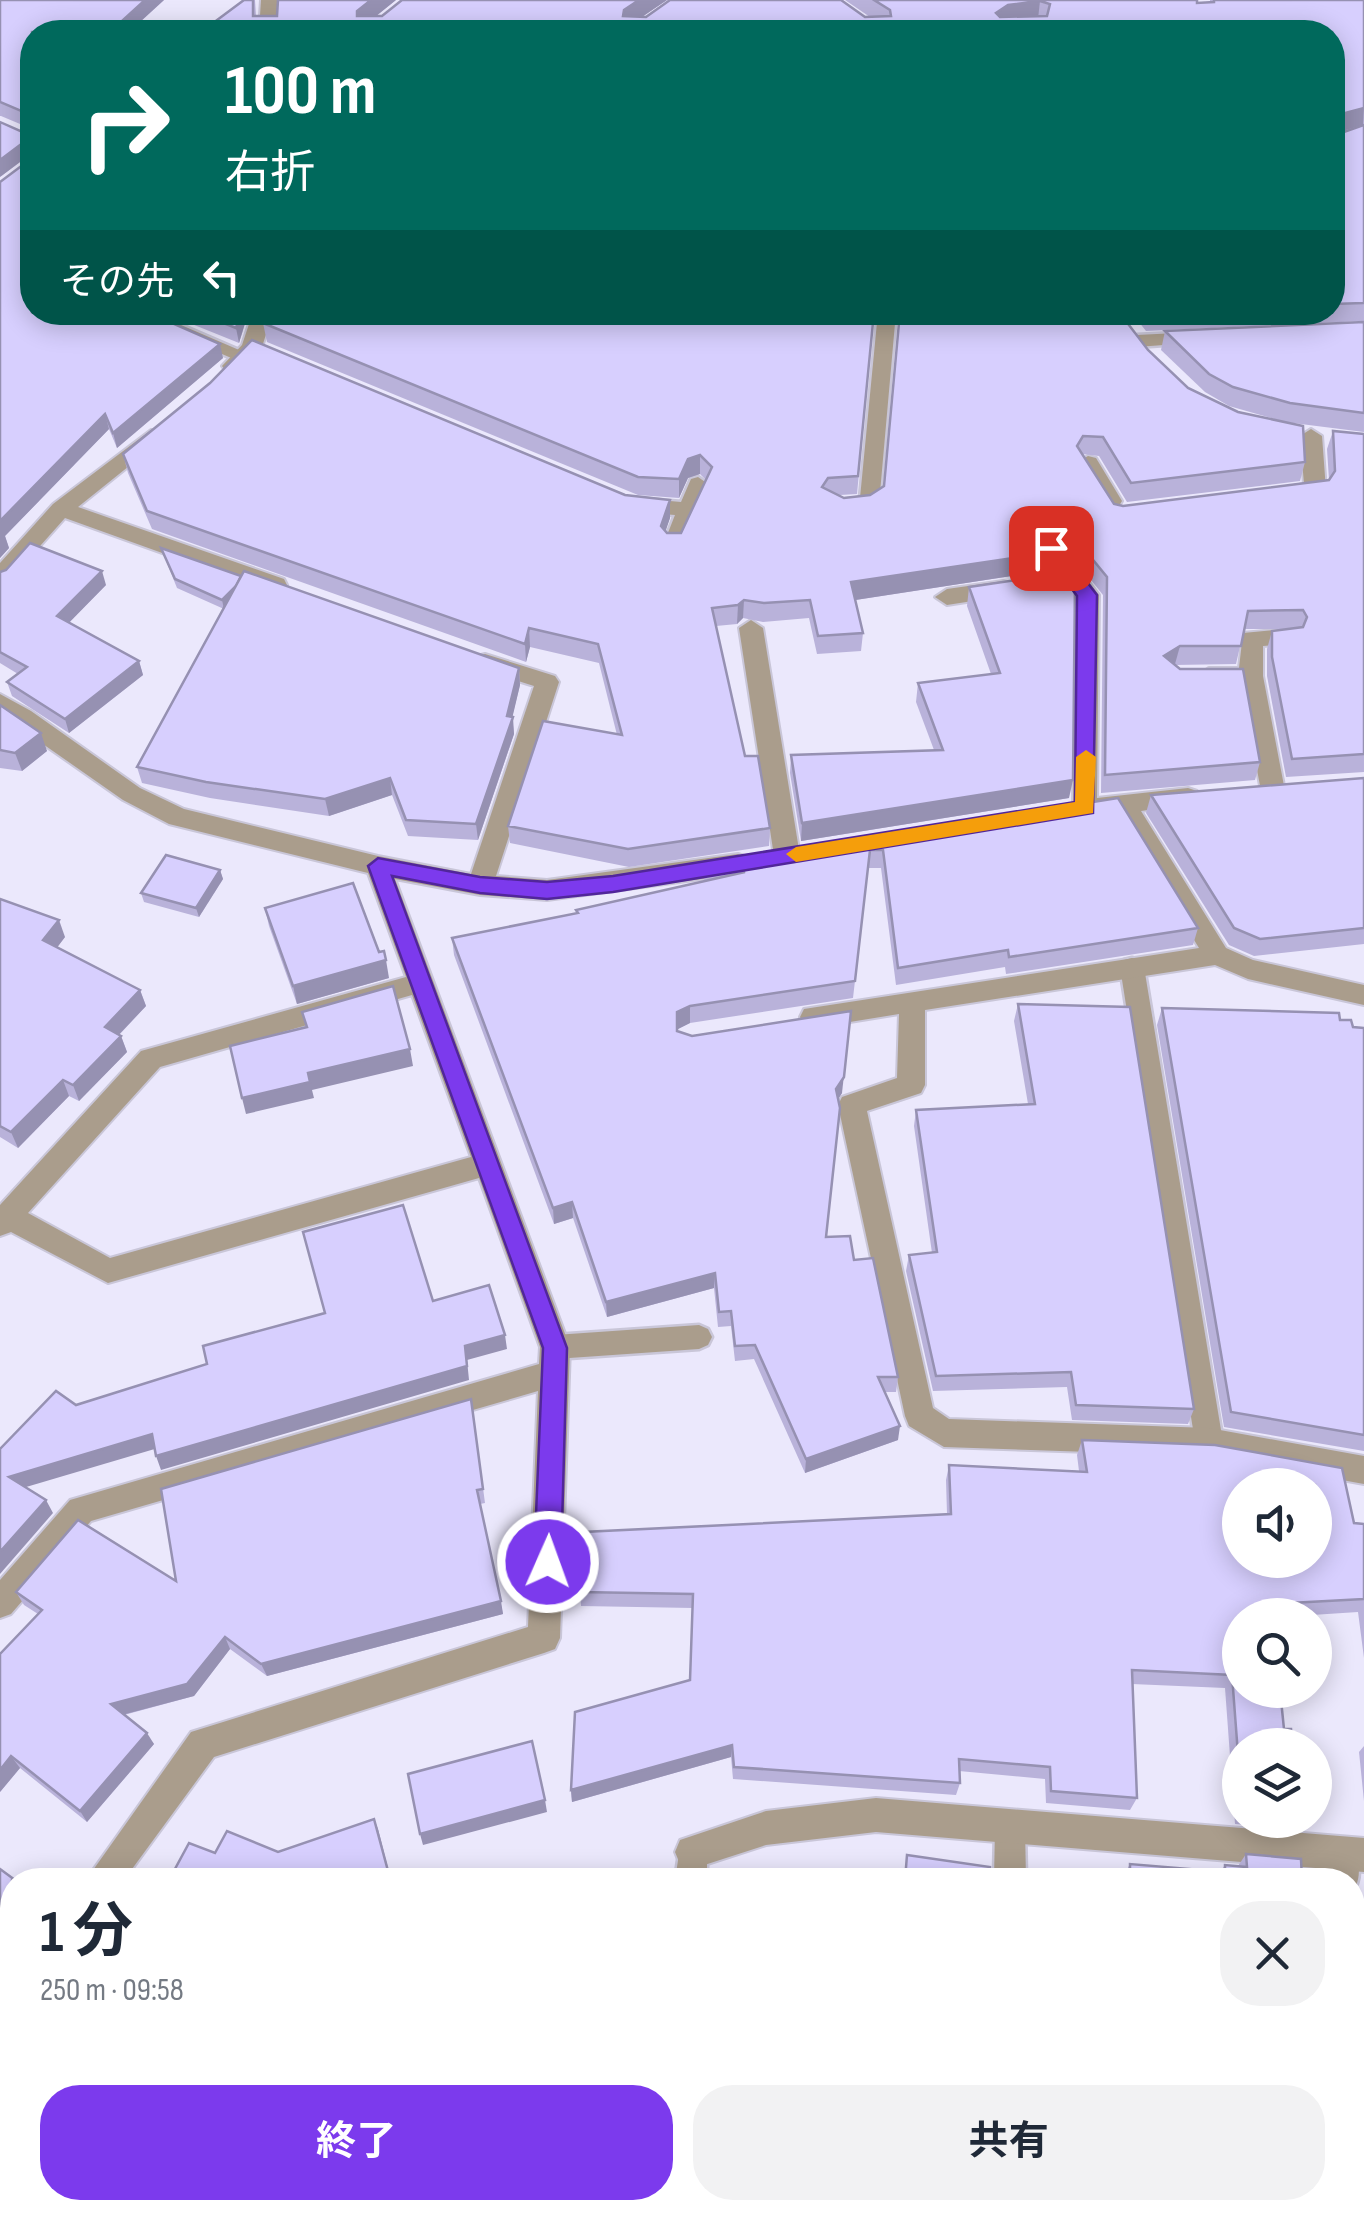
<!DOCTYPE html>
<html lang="ja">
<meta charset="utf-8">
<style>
body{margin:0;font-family:"Sofia Sans Condensed","Noto Sans JP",sans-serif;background:#f2f2f3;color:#1f2937;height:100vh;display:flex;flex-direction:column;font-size:38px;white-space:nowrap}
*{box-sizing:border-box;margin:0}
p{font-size:32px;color:#747a83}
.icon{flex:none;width:55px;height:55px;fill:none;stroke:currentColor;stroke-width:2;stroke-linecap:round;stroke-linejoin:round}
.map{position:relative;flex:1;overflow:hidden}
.panel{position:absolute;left:0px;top:1868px;width:1365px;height:352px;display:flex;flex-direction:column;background:#fff;border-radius:40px 40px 0 0;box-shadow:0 5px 25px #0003}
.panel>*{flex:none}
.guide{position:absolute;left:20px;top:20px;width:1325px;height:305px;border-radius:40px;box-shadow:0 5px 25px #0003;background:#00695c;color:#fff;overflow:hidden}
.controls{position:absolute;left:1222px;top:1468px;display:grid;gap:20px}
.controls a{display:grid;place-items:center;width:110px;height:110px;border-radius:50%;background:#fff;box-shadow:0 5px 25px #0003;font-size:50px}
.pin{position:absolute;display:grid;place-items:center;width:85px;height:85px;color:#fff;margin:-42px;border-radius:20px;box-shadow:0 5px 15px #0006}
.me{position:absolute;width:110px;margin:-55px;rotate:2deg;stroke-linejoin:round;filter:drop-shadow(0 0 8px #0008)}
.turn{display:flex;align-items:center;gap:35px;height:210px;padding:0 40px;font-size:45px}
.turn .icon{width:130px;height:130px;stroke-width:2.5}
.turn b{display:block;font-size:70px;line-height:85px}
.then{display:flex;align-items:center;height:95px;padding:0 40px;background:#0003;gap:20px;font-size:38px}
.round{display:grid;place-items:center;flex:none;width:105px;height:105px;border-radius:40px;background:#f2f2f3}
.headline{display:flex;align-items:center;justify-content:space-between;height:170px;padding:0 40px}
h1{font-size:60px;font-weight:700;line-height:75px}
.action{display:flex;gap:20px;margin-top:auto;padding:20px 40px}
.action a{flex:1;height:115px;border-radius:40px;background:#7c3aed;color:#fff;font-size:40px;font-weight:700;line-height:115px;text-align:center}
.action a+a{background:#f2f2f3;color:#1f2937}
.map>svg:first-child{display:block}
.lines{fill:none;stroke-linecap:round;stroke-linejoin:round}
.service-casing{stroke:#c9c6d8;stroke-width:5}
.minor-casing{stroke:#c9c6d8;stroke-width:4}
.service{fill:#aa9d8c;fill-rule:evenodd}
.minor{fill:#aa9d8c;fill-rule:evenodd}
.wall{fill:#b9b2da}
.shaded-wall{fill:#9691b2}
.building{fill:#d7cffe;stroke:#9691b2;stroke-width:2.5;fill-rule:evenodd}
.route{fill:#7c3aed;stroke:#51269a;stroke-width:2.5}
.slow{fill:#f59e0b}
</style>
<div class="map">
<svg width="1364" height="2218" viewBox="0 0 1364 2218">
<rect width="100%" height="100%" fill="#ebe8fc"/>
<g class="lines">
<g class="service-casing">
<g id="service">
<path d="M124,312H151L253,356L250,360H236Z"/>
<path d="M878,312H896L879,504C870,514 845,515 836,505L839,500L860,498Z"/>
<path d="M1197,332L1204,334V342L1137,347L1128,341L1137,335Z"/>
<path d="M698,477L708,484L681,548L674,550L664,543L675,515L636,512L626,505L636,498L681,502L691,479Z"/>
<path d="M1132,958L1140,960L1144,967L1223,1442L1219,1451L1209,1455L1199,1451L1195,1442L1120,967L1124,960Z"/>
<path d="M699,1325L708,1329L712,1337L708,1345L699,1349L555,1359L545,1355L542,1347L545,1339L555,1335Z"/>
<path d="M1010,1812L1021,1816L1025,1827L1026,1880H994L995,1827L999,1816Z"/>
<path d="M692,1837L703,1841L707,1852V1880H675L681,1841Z"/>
<path d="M1342,1839L1353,1843C1359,1859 1363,1879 1352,1892V1880H1328L1327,1854L1331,1843Z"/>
<path d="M1352,1938L1364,1945V1996L1352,1999Z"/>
<path d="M0,2143L12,2149V2186L0,2181Z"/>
<path d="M50,2208H95L99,2218H54Z"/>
<path d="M645,2208H682L678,2218H641Z"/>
</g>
</g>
<g class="minor-casing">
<g id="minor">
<path d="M261,0H279L277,32H259Z"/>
<path d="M253,312H273L262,347L240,371H226L222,366L242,345Z"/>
<path d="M1311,429L1322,436L1326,490L1315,497L1278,499L1275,494L1278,489L1304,484L1300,436Z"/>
<path d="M151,430L159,432L162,437L159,442L78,507L284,579L287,585L284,591H268L65,518L8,582L0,585V563L53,504Z"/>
<path d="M1088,456L1096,458L1122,501L1119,506L1111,508L1103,506L1077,463Z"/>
<path d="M1051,541L1059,544L1099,595L1097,798L1188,788L1197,791L1200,797L1197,803L1141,811L1226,948L1253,960L1364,985V1005L1248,979L1215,965L925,1010V1085L921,1093L867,1111L933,1408L949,1419L1209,1428L1364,1456V1484L1209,1456L944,1447L909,1426L905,1416L838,1105L842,1097L897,1078L899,1014L813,1028L804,1025L800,1017L804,1009L1199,948L1117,814L1076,815L1073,808L1075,596L1040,549Z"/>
<path d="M1003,581L1011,583L1014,589L1011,595L947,605L935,597L947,589Z"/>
<path d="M751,620L763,628L800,856L796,863H778L774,856L739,628Z"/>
<path d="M1286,629L1298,637L1294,643L1263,646V676L1285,791L1282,797H1264L1261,791L1241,684H1209L1197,676L1209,668H1239L1243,633Z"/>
<path d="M485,654L555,676L559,682L496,876L547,880L738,854L747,857L751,864L747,871L738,874L547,900L480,895L395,879L570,1347L560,1638L555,1649L544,1653L214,1757L124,1880H86L191,1732L528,1627L538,1391L91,1521L11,1614L0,1618V1580L70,1500L539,1364L540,1347L479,1178L108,1283L11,1232L0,1236V1205L141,1051L406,977L368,873L169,824L123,800L0,714V694L31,711L140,788L184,809L378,856L471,874L534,686L477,668L473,662L477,656ZM412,995L471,1157L110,1258L28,1213L160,1067Z"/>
<path d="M876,1798L1364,1838V1872L876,1832L766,1845L692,1869L680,1864L675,1852L680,1840L766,1811Z"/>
<path d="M12,1986V2034L0,2039V1991Z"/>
<path d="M273,2208H311L306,2218H268Z"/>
</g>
</g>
<use href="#service" class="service"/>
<use href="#minor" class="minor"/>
</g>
<g class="wall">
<path d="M0,0H164L129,32H32V153L0,177L27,134L32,130V129L1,116H0Z"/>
<path d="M244,0H255L256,16H277L396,0L376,16L667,0L642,17H870L845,0H1197V3L1210,2V0H1364V321L1146,331L1131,312H1332V32H201Z"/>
<path d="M0,182L32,312L223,358L117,448L109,429L5,536L9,548L0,558Z"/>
<path d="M162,312H245L246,320L239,343Z"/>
<path d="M874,312L857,494L840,495L844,498L870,495L884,486L900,312H1026L1017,314L1148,350L1188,388L1305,462L1300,481L1127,502L1099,456L1082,454L1114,504L1123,506L1329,480L1327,449L1333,431L1364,434V772L1286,777L1267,676V649L1272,631L1287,629H1244L1236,664L1174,665L1260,762L1255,780L1101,793L1103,595L1059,540H1047L1050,570L855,600L863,633L861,651L817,654L809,618L763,622L743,618L737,624L716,626L745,756L770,828L769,846L629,867L510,843L508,826L617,735L599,663L530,647L526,662L152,529L128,473L123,454L670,500V518L665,531L667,533H681L706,480L700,474L688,478L679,498L638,495L267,342L263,323L292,321Z"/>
<path d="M1364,322V432L1285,422L1229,406L1205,392L1161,350L1165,331Z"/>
<path d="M161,548L241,576L519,668L520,685L512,717L514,734L478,840L408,836L392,795L329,816L210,798L142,783L137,767L224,609L177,588Z"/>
<path d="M0,572L106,585L69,622L139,661L143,675L69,733L12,696L7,682L18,674L0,663Z"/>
<path d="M969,587L1069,798L801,841L790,773L791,755L934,750L916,702L918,683L991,674L967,606Z"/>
<path d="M0,705L47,751L22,771L0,768Z"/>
<path d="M1364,778V944L1254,956L1229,945L1146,813L1151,795Z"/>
<path d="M1118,798L1198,928L1193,945L1006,974L1005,967L896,985L881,868H868L853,998L690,1023L678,1029V1031L842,1093L838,1099L826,1237L854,1260L898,1377L896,1392H884L898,1440L805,1473L754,1359L735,1361L731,1326L718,1327L714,1288L607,1317L573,1218L554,1224L454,955L452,938L577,913L704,881L705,864Z"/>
<path d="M220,870L223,879L199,917L144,902L141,893Z"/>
<path d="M0,899L65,937L57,947L140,990L146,1006L119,1035L121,1036L127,1052L79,1101L69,1096L18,1148L0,1137Z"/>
<path d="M265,908L389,978L297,1004L269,926Z"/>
<path d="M1018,1004L1194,1409L1188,1424L1072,1420L1067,1387L933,1391L906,1271L909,1255L932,1253L914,1126L916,1110L1028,1104L1014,1021Z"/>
<path d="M1162,1008L1340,1020L1353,1027L1364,1028V1451L1224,1427L1157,1025Z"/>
<path d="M471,1399L485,1503L480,1504L503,1614L267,1676L230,1649L194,1696L124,1715L154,1744L87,1822L20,1768L0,1792L38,1614L24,1605L16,1592L176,1581Z"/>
<path d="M1082,1440L1354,1523L1364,1524V1658L1358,1612L1312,1615H1240V1820H1295L1289,1828L1235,1824L1225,1688L1132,1684L1137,1798L1130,1810L1046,1803L1045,1779L959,1771L960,1783L956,1795L733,1779L731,1757L572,1802L571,1790L690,1680L693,1608L581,1606L580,1592L947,1514L946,1480L949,1465L1079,1471L1077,1455Z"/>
<path d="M1364,1746V1801L1359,1752Z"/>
<path d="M1246,1854L1302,1880H1124V1875L1130,1864L1220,1872L1225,1865L1238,1866Z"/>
<path d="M1006,2208H1352L1364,2218H1007Z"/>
</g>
<g class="shaded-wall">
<path d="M145,0H164L129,32H110Z"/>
<path d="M371,0H396L360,29L359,32L357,11Z"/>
<path d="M639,0H667L624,29V10Z"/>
<path d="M1040,1L1038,19L994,31L996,13L1008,5Z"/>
<path d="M1364,108L1363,125L1332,134L1334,116Z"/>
<path d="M32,136V153L0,177V160Z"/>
<path d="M241,312H245L246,320L239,343L236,328Z"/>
<path d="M220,344L223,358L117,448L113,433Z"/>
<path d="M105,414L109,429L5,536L9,548L0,558V521Z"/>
<path d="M700,455V474L688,478L679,498V479L688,459Z"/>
<path d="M670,500V518L661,545V526Z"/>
<path d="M1054,552L1050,570L849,601L851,582Z"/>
<path d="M102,571L106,585L62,630L57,616Z"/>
<path d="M245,578L224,609L222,600Z"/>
<path d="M744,600L743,618L737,624L738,605Z"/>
<path d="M529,628L530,647L526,662L525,644Z"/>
<path d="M1180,646L1175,664L1159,675L1164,656Z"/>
<path d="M139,661L143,675L69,733L65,719Z"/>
<path d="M519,668L520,685L512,719L513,717L514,734L478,840L476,824Z"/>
<path d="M41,733L47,751L22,771L15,753Z"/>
<path d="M390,778L392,795L329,816L325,799Z"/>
<path d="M1073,780L1069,798L801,841L802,823Z"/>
<path d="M220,870L223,879L199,917L196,908Z"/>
<path d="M59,920L65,937L50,957L43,940Z"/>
<path d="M386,960L389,978L297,1004L293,986Z"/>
<path d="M140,990L146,1006L111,1043L105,1027Z"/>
<path d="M690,1006V1023L678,1029L677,1012Z"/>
<path d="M851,1011L842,1093L834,1106L836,1089Z"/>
<path d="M121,1036L127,1052L79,1101L73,1085Z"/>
<path d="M410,1049L413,1066L312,1090L314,1098L246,1114L242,1098L308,1073Z"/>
<path d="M63,1080L69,1096L18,1148L11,1132Z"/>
<path d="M572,1202L573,1218L554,1224L553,1208Z"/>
<path d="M715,1273L714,1288L607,1317L606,1302Z"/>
<path d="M505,1335L507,1349L467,1360L469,1380L161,1470L156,1456L465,1346Z"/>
<path d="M900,1426L898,1440L805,1473L806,1459Z"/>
<path d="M152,1434L158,1448L16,1490L9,1477Z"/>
<path d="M46,1500L53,1513L0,1574V1552Z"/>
<path d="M501,1601L503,1614L267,1676L261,1664Z"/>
<path d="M225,1637L230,1649L194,1696L118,1716L111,1704Z"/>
<path d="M147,1733L154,1744L87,1822L80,1811Z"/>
<path d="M732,1745L731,1757L572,1802L571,1790Z"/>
<path d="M11,1756L20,1768L0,1792V1770Z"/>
<path d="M545,1800L547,1812L423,1845L420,1834Z"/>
<path d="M374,1819L378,1829L391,1880H366Z"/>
<path d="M12,1906V1927L0,1943V1922Z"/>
<path d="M246,2208H256L249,2218H240Z"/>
<path d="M601,2208H607L599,2218H593Z"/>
</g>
<g class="building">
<path d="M0,0H145L110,32H32V136L0,160V122L27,134L32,130L31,115L0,102Z"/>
<path d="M244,0H253V16H277L278,0H371L357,11V16H382L402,0H639L624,10L623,16L646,17L670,0H841L865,17L891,16L890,10L874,0H1197V3L1214,2V0H1364V108L1334,116L1333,130L1338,134L1364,125V303L1332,304V32H201ZM1040,1L1050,4L1047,16L1000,17L996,13L1008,5Z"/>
<path d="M32,158V312H147L220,344L113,433L105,414L0,521V182Z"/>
<path d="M196,312H241L236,328Z"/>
<path d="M305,312H874L858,476L828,478L822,487L844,498L870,495L884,486L900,312H1014L1018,315L1035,312H1119L1148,350L1188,388L1238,412L1303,426L1305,462L1131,483L1103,437L1083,436L1077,446L1114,504L1123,506L1329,480L1335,471L1333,431L1364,434V754L1292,759L1272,657V631L1303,627L1307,617L1303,610L1248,611L1241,646H1180L1164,656L1180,669H1243L1260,762L1105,775L1107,577L1062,522H1046L1040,528L1054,552L851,582L863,633L818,636L810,600L764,603L744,600L738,605L712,608L745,756H758L770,828L628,849L508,826L543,721L622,735L598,644L529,628L525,644L147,511L123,454L210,383L252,340L625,495L670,500L661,526L667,533H681L712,467L700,455L688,459L679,479L638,477L263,323L280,317L292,321Z"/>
<path d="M1364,322V413L1290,403L1233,387L1209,374L1165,331Z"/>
<path d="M30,543L102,571L57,616L139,661L65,719L7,682L27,667L0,652V572L6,570Z"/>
<path d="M161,548L241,576L236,586L222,600L175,579Z"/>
<path d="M244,571L519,668L507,716L513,717L476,824L406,820L390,778L325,799L206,782L137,767Z"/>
<path d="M1070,572L1075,579L1073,780L802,823L791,755L943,750L918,683L1000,673L969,587Z"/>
<path d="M0,705L41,733L15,753L0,750Z"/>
<path d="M1364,778V928L1260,939L1234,928L1151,795Z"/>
<path d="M1118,798L1198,928L1009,957L1008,950L898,968L883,850H870L855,981L690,1006L677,1012V1031L692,1036L851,1011L844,1077L836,1089L840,1108L826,1237L850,1236L854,1260L873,1258L898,1377H878L900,1426L806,1459L755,1345L735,1346L731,1311L719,1312L715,1273L606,1302L572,1202L553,1208L452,938L578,913L576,910L745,872L705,864Z"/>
<path d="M166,855L220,870L196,908L141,893Z"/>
<path d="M353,883L379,952L384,951L386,960L293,986L265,908Z"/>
<path d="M0,899L59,920L43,940L140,990L105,1027L121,1036L73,1085L63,1080L11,1132L0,1126Z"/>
<path d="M393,986L410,1049L308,1073L310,1082L242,1098L230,1046L307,1027L302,1012Z"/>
<path d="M1018,1004L1130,1007L1194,1409L1076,1405L1071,1372L936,1376L909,1255L937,1252L916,1110L1035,1104Z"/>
<path d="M1162,1008L1339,1013L1340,1020H1351L1353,1027L1364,1028V1435L1231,1412Z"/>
<path d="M403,1205L433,1301L489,1285L505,1335L465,1346L467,1366L156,1456L152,1434L9,1477L46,1500L0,1552V1449L56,1391L76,1405L207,1364L203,1346L325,1313L303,1232Z"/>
<path d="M471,1399L483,1489L477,1490L501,1601L261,1664L225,1637L187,1684L111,1704L147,1733L80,1811L11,1756L0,1770V1654L42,1610L16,1592L78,1520L176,1581L161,1489Z"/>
<path d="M1082,1440L1215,1445L1342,1468L1354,1523L1364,1524V1599L1272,1604L1273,1615H1240V1690H1280L1284,1729H1291L1292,1745H1240V1781L1232,1675L1132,1670L1137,1798L1051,1791L1050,1767L959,1759L960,1783L734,1767L732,1745L571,1790L575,1712L690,1680L693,1594L580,1592L583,1532L951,1514L949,1465L1087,1472ZM1240,1485H1315V1560H1240Z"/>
<path d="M532,1741L545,1800L420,1834L408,1774Z"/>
<path d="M374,1819L388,1871L366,1879V1880H169L189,1843L215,1853L227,1831L278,1852Z"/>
<path d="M1246,1854L1301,1859L1302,1880H1130V1864L1225,1872V1865L1247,1867Z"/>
<path d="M907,1855L990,1867V1878L1005,1880H905Z"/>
<path d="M0,1869L15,1880H12V1906L0,1922Z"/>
<path d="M1352,2016L1364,2017V2218H1013L1012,2208H1352Z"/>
<path d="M139,2208H246L240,2218H154Z"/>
<path d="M336,2208H601L593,2218H331Z"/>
<path d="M709,2208H848L845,2218H706Z"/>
</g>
<path class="route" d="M1051,542L1058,544L1097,595L1093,813L613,892L547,899L480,893L392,876L567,1348L561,1562L557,1571L548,1575L538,1571L534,1562L543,1348L368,866L378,858L480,877L547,882L613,876L1075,802L1077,596L1042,548Z"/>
<path class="slow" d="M1086,750L1096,757L1093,813L796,862L786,854L796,847L1075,802L1076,757Z"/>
</svg>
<div class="controls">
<a><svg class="icon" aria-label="sound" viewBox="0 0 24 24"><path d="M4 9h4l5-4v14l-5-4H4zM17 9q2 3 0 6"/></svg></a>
<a><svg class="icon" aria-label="search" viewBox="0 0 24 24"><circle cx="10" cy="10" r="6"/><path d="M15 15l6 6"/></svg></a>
<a><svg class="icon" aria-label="layers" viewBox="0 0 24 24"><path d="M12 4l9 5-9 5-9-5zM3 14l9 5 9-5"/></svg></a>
</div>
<div class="pin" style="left:1051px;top:548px;background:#d93025"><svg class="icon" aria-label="arrive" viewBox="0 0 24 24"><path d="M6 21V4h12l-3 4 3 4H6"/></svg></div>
<svg class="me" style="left:548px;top:1562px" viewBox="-20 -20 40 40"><circle r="17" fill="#7c3aed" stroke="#fff" stroke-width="3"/><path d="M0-11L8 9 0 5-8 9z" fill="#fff"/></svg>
<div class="guide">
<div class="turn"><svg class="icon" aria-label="right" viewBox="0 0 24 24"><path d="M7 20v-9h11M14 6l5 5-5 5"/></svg><div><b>100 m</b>右折</div></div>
<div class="then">その先<svg class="icon" aria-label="left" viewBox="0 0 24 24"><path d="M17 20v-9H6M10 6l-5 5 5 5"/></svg></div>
</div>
<section class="panel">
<div class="headline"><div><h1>1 分</h1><p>250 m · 09:58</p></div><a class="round"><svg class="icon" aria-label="close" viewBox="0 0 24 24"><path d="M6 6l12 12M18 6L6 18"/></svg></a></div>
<div class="action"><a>終了</a><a>共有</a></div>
</section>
</div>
